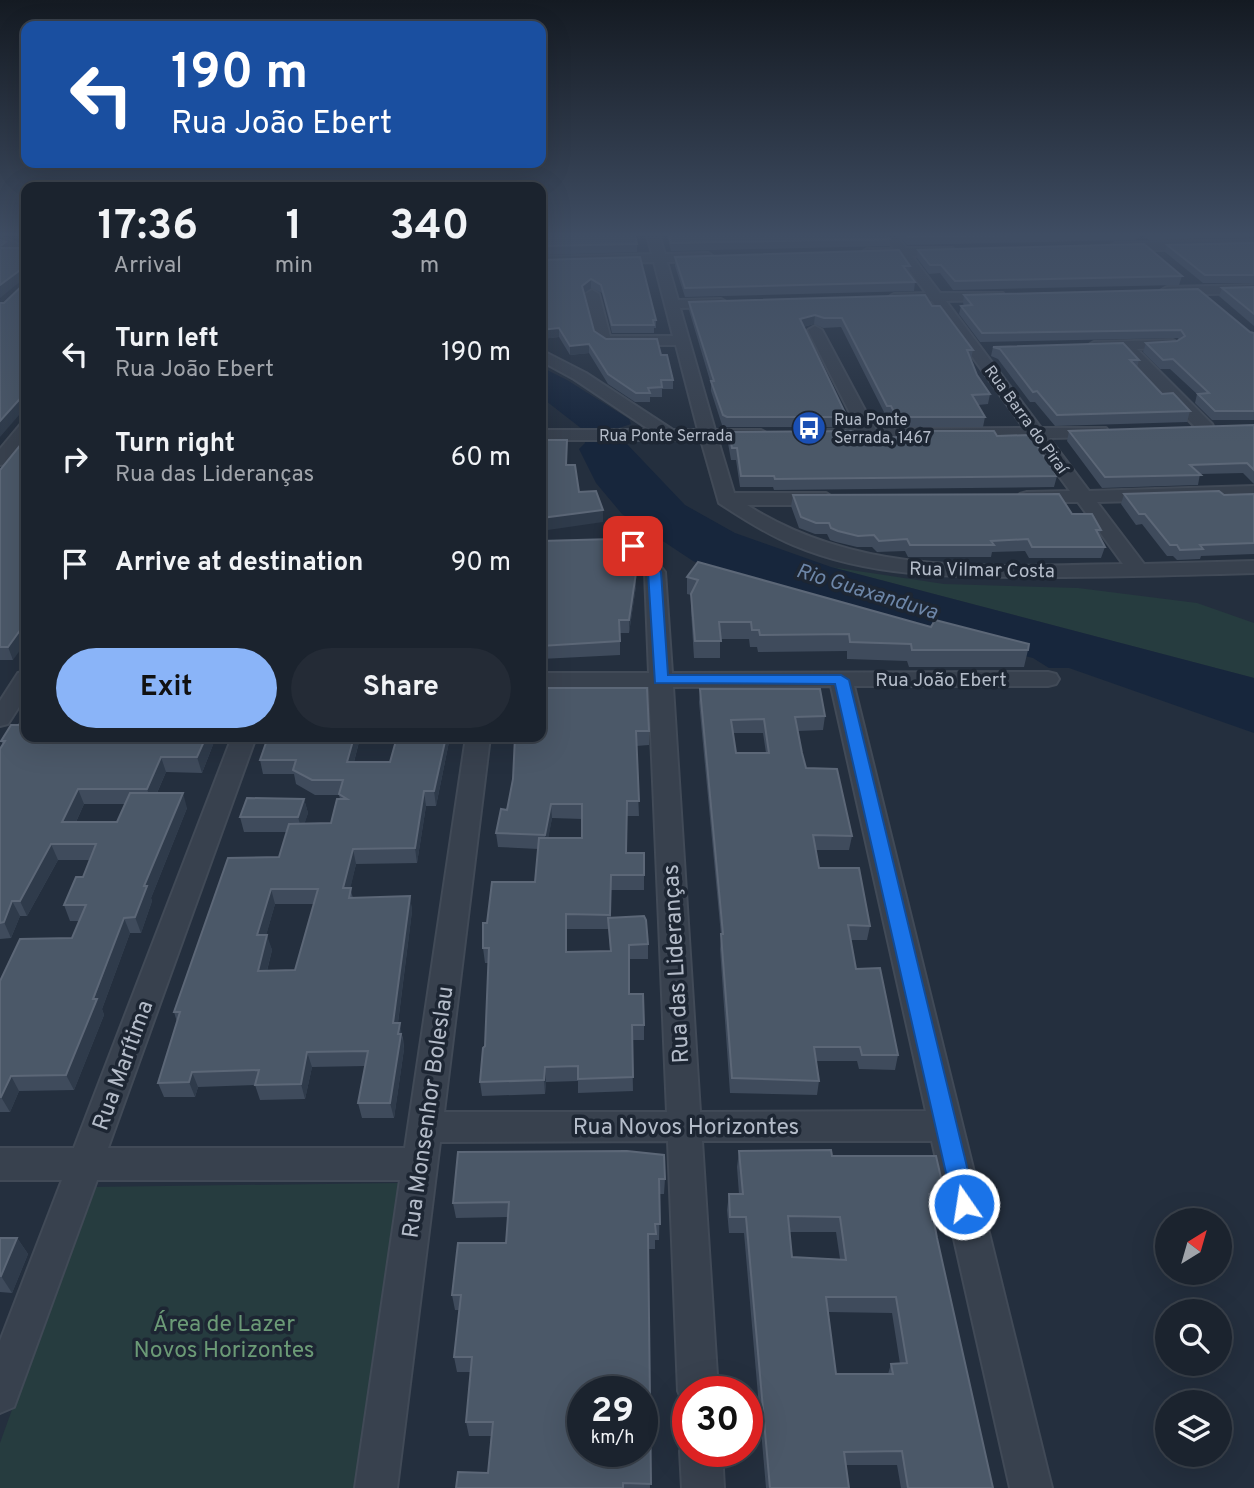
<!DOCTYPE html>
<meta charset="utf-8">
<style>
body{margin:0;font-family:Overpass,sans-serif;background:#242b36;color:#f1f3f6;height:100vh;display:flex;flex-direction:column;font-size:26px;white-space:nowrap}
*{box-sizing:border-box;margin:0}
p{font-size:23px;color:#a0a4aa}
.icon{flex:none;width:38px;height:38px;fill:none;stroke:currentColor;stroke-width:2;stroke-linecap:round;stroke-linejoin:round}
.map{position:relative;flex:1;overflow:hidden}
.side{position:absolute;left:21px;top:182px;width:525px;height:560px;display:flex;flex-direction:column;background:#1b232e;border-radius:14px;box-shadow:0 7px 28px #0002,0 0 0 2px #39404a}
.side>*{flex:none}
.banner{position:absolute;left:21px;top:21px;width:525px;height:147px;border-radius:14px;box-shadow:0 7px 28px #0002,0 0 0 2px #39404a;background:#1a4fa0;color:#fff;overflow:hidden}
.needle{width:46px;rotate:37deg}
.fabs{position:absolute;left:1155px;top:1208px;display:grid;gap:14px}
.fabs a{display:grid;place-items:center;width:77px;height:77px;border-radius:50%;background:#1b232e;box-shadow:0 7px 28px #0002,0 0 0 2px #39404a;font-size:35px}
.speed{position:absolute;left:567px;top:1376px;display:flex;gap:14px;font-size:35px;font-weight:700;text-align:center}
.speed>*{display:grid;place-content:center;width:91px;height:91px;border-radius:50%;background:#1b232e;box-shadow:0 7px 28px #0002,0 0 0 2px #39404a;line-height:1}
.speed small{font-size:18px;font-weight:400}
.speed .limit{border:10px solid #d22;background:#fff;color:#111}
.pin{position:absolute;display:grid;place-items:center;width:60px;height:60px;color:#fff;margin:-30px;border-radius:14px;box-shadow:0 4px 10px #0006}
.me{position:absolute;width:77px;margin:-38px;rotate:347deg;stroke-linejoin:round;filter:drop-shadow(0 0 5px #0008)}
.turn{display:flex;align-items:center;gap:24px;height:147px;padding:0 35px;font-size:32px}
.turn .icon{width:91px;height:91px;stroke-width:2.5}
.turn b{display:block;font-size:49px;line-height:60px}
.eta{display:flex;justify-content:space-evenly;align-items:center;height:119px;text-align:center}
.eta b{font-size:42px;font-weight:700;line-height:49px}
.cta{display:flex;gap:14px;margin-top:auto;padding:14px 35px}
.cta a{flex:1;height:80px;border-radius:42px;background:#8ab4f8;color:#111;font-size:28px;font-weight:700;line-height:80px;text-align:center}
.cta a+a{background:#242b36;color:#f1f3f6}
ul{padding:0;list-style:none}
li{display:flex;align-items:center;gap:21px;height:105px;padding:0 35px}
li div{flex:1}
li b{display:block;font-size:26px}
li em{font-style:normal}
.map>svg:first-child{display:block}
.green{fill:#263c3f}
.water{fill:#17263c}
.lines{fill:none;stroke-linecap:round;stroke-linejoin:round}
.minor-casing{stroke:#414a57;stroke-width:4}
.minor{fill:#38414e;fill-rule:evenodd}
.wall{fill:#3f4b5c;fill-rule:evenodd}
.shaded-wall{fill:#2f3b4b}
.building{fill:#4b5868;stroke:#5c6777;stroke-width:2;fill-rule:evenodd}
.route{fill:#1a73e8;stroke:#114b97;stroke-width:2}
.labels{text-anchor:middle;stroke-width:7;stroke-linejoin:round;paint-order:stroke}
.far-poi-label{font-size:16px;fill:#b4bcc9;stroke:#1d2633;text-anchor:start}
.far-street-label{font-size:16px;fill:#b4bcc9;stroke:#1d2633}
.street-label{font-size:19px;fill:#b4bcc9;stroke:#1d2633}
.water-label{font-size:21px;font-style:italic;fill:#6d86a8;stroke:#1d2633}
.near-street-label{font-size:23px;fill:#b4bcc9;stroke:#1d2633}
.near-park-label{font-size:23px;fill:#6b9a76;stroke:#1d2633}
</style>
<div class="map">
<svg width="1254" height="1488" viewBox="0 0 1254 1488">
<rect width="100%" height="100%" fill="#242f3e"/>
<g class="green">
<path d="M831,567L944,584L1078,588L1197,603L1254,623V678Z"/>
<path d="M399,1183L355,1488H0V1443L92,1187Z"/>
</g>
<path class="water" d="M541,367L567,380L629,419L631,424L619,428L626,443L685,505L735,533L831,567L1254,678V733L1069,668H1049L1033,658L748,585L693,561L622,514L596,483L579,449L585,443L582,429L541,397Z"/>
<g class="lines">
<g class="minor-casing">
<g id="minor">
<path d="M647,235H659L665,254L708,253L714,257L708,261L667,262L678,300L721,299L728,303L721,307L680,308L715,430H761L770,435L761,440H718L734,493H826L835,499L826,505H747C861,578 994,566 1123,564L1078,502H1020L1018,498L1020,494L1027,492L1070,491L1031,438L821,440L812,435L821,430L858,429L808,330L815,326L822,330L875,429L1024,428L932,301L894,302L887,298L894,294L926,293L899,256L867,257L861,253L867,249H894L884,235H896L906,248H953L955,251L949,255L912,256L940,293H1003L1005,296L998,300L946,301L1041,428H1106L1109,432L1106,436L1100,437L1049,438L1089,491L1254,486V498L1097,502L1144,564L1254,561V573C1185,575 1115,577 1046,577C961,577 873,579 793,545C767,534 743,519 719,503L701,440H541V430H650L574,379L541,361V350L586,373L673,430H698L676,345H606L596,338L585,294L592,290L599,294L610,336H673L654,262L541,265V257L652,254Z"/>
<path d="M0,237L26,247V255L0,245Z"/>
<path d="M1254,240V248L1115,251L1109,247L1115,243Z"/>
<path d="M1254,285V293L1167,295L1160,291L1167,287Z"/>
<path d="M1173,340L1180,344L1178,347L1137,349L1212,424L1214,428L1212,432H1200L1120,350H1094L1087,346L1094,342Z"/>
<path d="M26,424V440L6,464L0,465V449L20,425Z"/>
<path d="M633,540L640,542L665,572L672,673L1048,672L1056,674L1059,679L1056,684L1048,686H854L1052,1488H1010L932,1141H702L718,1391H688V1407L684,1405L678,1391L668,1141L440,1142L397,1488H355L400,1180H97L14,1407L0,1413V1341L62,1180H0V1148H74L232,737H256L108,1148H405L466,737H490L444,1112H667L649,687H541V673H649L645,573L623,546L626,542ZM831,686L926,1111L700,1112L673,687Z"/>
<path d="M26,671V696L8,724L0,726V701L18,673Z"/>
<path d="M686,1436L688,1451H722L724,1488H682L680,1451Z"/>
</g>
</g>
<use href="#minor" class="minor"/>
</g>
<g class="wall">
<path d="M541,235L637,244V252L541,255Z"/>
<path d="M667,235H887L890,239L889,246L671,251Z"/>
<path d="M899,235H1254V237L1150,240L1141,235L1135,240L907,245Z"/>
<path d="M1254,243V283H1203L1165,252L1167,245Z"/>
<path d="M918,250L1182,276L1179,285L953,290L940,273L929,274L917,258Z"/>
<path d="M640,257L656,320V328H654V333H612L602,293L591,288L584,293L594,331L606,339L661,355L673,380V389H662V397H650V402H635L608,384L589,353L570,355L559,337L541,339V260Z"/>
<path d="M675,257L910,266L909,274L915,282L914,291L685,297L675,266Z"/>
<path d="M1254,287V326L1219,296L1222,288Z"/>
<path d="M964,295L1254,333V420H1212L1195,403L1197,394L1170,369H1160L1143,352L1146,343L1177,341L1179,340L1178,338L980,342L959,314L961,306H964L963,303Z"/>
<path d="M689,302L932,306L973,350L971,359L977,375L990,394L988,404L978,405L985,417L983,427H895L890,416H886L841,327L823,328L814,324L803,327L847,417L846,427H726L722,425L711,391V384L689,310Z"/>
<path d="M993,347L1139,360L1137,368L1162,394L1190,411L1187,422L1055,426L1035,402H1030L998,359L991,356Z"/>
<path d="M1254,425V484L1243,473L1200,474L1198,485L1102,488L1067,441L1069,431Z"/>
<path d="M904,431L997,436L1057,476L1054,487L774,490L773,487H740L736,460H731L728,443L729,432L855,438L903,437Z"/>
<path d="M0,470L13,660H0Z"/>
<path d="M1124,494L1224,495L1254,494V554L1201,556L1200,559L1177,560L1173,556H1167L1142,524L1136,525L1121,504Z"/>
<path d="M793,495L1072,514L1101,530L1099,536L1105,547L1101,558H1029L1025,551L992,552L991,557H908L905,551L877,552L872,547H857L836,542L830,540L827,534H815L799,528L791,506Z"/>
<path d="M541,541L614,551L622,556L632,573L636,586L629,633H620V655L541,659Z"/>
<path d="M687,577L931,627L1028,650L1024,667H909L907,661L847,659V651L758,652L757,647H750L749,639H720V658H694L691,611V595L687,594Z"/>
<path d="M700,689L825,716L823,730L798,731L802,753L806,768L852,836L849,850H816L819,868L870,926L867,940H851L856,969L898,1055L895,1070L859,1069L857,1061H816L819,1081L817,1095L730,1093L720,949L721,935L699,702ZM733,733H763L766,753H736Z"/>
<path d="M649,731V745L636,746L639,816H627L626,853L644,875V890H611V917L648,944V959H629V994L644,1025V1040H632L633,1091L578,1093V1081L546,1082L545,1094L482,1096L480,1082L485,1046L488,963H485L483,948L487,923L535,882L538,849L498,847L496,833L507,810L513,779L515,737ZM552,818L582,819V838H548ZM567,929H609L610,951L567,952Z"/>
<path d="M26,737H216L202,773L166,772L157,793L187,808L151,898L152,901L141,933H130L102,1009L104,1015L74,1090L19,1091L10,1112H0V981L72,938L80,921H70L64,905L83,877L90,860H58L27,916H20L11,938L0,939V749L3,745L1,741ZM84,804H125L117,822H76Z"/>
<path d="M268,737H450L436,806H426L417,863L356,864L350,888L353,898L410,896L412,911L398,1023L403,1038L404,1049L394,1118H362L358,1103L365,1066L312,1067L305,1099L260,1100L255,1085L198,1087L195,1097H164L158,1083L177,1022L174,1012L279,857L287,832H244L240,817L304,799L308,813L304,824L331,823L340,799L339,795H315L296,784L294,774H263L260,760ZM360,738L396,739L390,762H354ZM275,904H314L295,970L267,971L272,950L266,935Z"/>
<path d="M739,1151L832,1156L945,1195L940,1210H932L937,1238L993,1488H901L897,1465H846L849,1488H766L744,1233H729L727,1210L729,1194H739L737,1167ZM789,1232H836L840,1259L792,1257ZM828,1312L892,1313L900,1364H891L888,1374H836Z"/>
<path d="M458,1152L665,1179L664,1194H660L659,1240H655V1249H649L650,1488H456L488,1473L491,1436H469L466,1422L471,1372H457L454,1357L459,1310H455L452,1295L506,1243L508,1217L456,1218L453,1203Z"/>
<path d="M0,1238H17L28,1254L12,1293L0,1292Z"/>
</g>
<g class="shaded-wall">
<path d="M6,242L9,251L0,255V246Z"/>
<path d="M23,268L26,277L0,298V285Z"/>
<path d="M591,279V288L582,295V286Z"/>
<path d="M815,315L814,324L799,328L800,319Z"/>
<path d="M559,328V337L541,339V330Z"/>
<path d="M589,344V353L570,355V346Z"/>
<path d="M26,392V407L0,437V421Z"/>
<path d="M603,510V522L541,531V518Z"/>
<path d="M636,573V586L629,633V620Z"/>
<path d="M26,622V642L13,660L8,647Z"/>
<path d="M206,737H216L202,773L197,757Z"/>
<path d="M354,737H360V738L350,777L347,762Z"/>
<path d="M446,737H450L436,806L434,791Z"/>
<path d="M161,757L166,772L152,804L147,789Z"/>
<path d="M78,789L84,804L69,837L62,822Z"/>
<path d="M424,791L426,806L417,863L415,848Z"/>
<path d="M183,793L187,808L151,898L152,901L141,933L135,917L144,886Z"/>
<path d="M304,799L308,813L302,832L298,817Z"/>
<path d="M551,804L552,818L546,850L545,835Z"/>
<path d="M51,844L58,860L27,916L20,901Z"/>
<path d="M353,849L356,864L347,903L343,888Z"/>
<path d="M271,889L275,904L262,950L257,935Z"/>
<path d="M410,896L412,911L396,1038L393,1023Z"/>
<path d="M12,901L20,916L11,938L4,922Z"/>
<path d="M124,918L130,933L102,1009L104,1015L74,1090L66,1075Z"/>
<path d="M267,935L272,950L263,986L258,971Z"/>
<path d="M400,1023L404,1049L394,1118L390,1103Z"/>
<path d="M307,1052L312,1067L305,1099L301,1084Z"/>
<path d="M545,1067L546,1082L545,1094L544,1080Z"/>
<path d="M192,1072L198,1087L195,1097L189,1082Z"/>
<path d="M11,1076L19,1091L10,1112L1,1097Z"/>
<path d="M17,1238L28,1254L12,1293L1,1276Z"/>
</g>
<g class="building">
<path d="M541,235H635L637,244L541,246Z"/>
<path d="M669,235H887L890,239L671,243Z"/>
<path d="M907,235H1019L908,237Z"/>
<path d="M0,240L6,242L0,246Z"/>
<path d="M1254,243V275H1205L1167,245Z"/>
<path d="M1144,244L1182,276L955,281L941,265H930L918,250Z"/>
<path d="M0,248H26V392L0,421V303H4L25,283L26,270L23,268L0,285Z"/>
<path d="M899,250L910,266H903L915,282L685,288L675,257Z"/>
<path d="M640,257L656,320H653L654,325H612L601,285L591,279L582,286L594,331L606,339H657L661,355H667L673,380H661L662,387L648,388L650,393H636L608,374L589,344L570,346L559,328L541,330V260Z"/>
<path d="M1254,287V314L1222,288Z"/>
<path d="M1198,289L1250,332L1254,333V411H1215L1198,394L1209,393L1173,359L1163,360L1146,343L1177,341L1185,336L1181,330L982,333L961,306L972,305L964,295Z"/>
<path d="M925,295L932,306H940L973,350H967L977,375L990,394L972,395L985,417H897L891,406H887L842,318H824L815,315L800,319L847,417H727L723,415L711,381H714L689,302Z"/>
<path d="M1123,343L1139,360H1130L1162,394L1173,393L1190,411L1057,415L1037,391L1033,392L1000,349L993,347Z"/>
<path d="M1254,425V470L1247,463L1190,465L1201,475L1105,477L1069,431Z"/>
<path d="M853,431L855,438L907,437L904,431H994L997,436L1030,435L1057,476L775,479L774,476H741L737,448H732L729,432Z"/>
<path d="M26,438V622L8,647H0V470Z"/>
<path d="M541,440H567L566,465H575L579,492L596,491L603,510L541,518Z"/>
<path d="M1219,491L1224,495L1254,494V543L1200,545L1203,549L1180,550L1177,545H1170L1145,514H1139L1124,494Z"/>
<path d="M1059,494L1072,514H1092L1101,530H1096L1105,547H1032L1028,539L991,541L994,545H910L907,539L879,541L874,535L858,536L838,531L831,528L829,523H816L801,517L793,495Z"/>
<path d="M613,539L614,551H622V556H631L632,573H636L629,620H619L620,641L541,646V541Z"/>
<path d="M698,562L931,627L935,620L1029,644L1028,650H912L911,644L850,642L849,634L760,635L759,630H752L751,622H719L721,641H695L691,594L698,580L687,577Z"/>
<path d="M541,688H647L649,731H636L639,801H627L626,853H644V875H611L610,915L566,914V952L611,951L608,918L644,916L646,920L648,944L629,945V994H643L644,1025H632L633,1077L578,1079V1066L545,1067L544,1080L480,1082L483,1048L485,1046L489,948H483V923H487L492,882H535L539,838H582V804H551L545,835L496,833L501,809L507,810L513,779L515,737H541Z"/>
<path d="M700,689H820L825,716L795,717L802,753L806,768L837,769L852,836L813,835L819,868H859L870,926L848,925L856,969L880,968L898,1055H862L860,1047H814L819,1081L732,1078L721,934H723ZM764,719L769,753H736L731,720Z"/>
<path d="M26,713V737H206L197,757H161L147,789H78L62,822H117L130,793H183L144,886H147L135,917L124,918L93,999H97L66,1075L11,1076L1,1097H0V981L20,939L72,938L86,905H64L76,877H83L96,844H51L20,901H12L4,922L0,923V749L5,741H1L11,725H19Z"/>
<path d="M268,737H354L347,762H390L397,737H446L434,791H424L415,848L353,849L343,888H351L349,898L410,896L393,1023H400L398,1034H401L390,1103H358L368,1051L307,1052L301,1084L255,1085L259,1070L192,1072L189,1082L158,1083L180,1012H174L228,858L279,857L289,824L331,823L337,799H347L339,794L343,780H312L293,770L296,760H260ZM271,889H318L295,970L258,971L267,935H257Z"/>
<path d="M247,798L304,799L298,817H240Z"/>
<path d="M831,1150L832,1156H936L945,1195L929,1194L937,1238L993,1488H908L902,1451L844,1452L849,1488H770L746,1217H730L729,1194H743L739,1151ZM788,1216L840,1217L846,1260L792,1257ZM826,1297H896L907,1363L891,1364L893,1374H836Z"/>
<path d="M627,1151L664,1155L665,1179H659L660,1224H655L656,1234H648L651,1484L623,1483V1488H456L458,1472L488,1473L493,1422H466L472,1357H454L461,1295H452L458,1243H506L509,1202L453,1203L458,1152ZM583,1391H642V1451H583Z"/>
<path d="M0,1238H17L1,1276H0Z"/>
</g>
<linearGradient id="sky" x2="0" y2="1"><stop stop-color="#141a22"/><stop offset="0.53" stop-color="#3f4d63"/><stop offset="1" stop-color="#3f4d63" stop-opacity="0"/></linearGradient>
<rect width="1254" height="443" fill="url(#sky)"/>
<path class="route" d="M633,542L637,543L661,572L668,675H841L849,680L976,1204L973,1211L964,1214L956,1211L953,1204L835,684L655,683L648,572L626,546Z"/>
<defs>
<g id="bus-disc" transform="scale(1.75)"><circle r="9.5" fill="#1a4fb4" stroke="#1d2633"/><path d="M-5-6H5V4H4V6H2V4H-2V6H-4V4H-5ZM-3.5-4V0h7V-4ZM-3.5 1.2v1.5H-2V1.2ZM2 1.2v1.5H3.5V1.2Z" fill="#fff"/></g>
</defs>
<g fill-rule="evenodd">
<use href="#bus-disc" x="809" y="428"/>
</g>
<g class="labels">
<g class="far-poi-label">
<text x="834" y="425">Rua Ponte<tspan x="834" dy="18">Serrada, 1467</tspan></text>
</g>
<g class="far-street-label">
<text transform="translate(1027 419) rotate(54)" y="6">Rua Barra do Piraí</text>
<text x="666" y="441">Rua Ponte Serrada</text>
</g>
<g class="street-label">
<text transform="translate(982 569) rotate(1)" y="7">Rua Vilmar Costa</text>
<text x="941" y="686">Rua João Ebert</text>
</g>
<g class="water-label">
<text transform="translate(867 591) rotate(17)" y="7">Rio Guaxanduva</text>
</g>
<g class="near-street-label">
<text transform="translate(675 964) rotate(-93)" y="8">Rua das Lideranças</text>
<text transform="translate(122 1065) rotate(-70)" y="8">Rua Marítima</text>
<text transform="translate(427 1112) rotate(-82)" y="8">Rua Monsenhor Boleslau</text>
<text x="686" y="1134">Rua Novos Horizontes</text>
</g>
<g class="near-park-label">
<text x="224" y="1331">Área de Lazer<tspan x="224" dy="26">Novos Horizontes</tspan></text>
</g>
</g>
</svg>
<div class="fabs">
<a><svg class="needle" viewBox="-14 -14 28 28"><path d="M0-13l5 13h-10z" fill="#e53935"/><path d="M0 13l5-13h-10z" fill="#a0a4aa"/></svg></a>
<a><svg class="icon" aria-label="search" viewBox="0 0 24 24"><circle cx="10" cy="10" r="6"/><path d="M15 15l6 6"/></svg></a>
<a><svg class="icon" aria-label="layers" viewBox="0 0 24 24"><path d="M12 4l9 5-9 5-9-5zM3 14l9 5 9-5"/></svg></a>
</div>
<div class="speed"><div>29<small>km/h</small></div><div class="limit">30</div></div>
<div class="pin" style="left:633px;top:546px;background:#d93025"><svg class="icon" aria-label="arrive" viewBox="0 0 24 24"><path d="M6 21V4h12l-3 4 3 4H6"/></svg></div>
<svg class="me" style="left:964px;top:1204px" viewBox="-20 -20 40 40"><circle r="17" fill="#1a73e8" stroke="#fff" stroke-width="3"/><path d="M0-11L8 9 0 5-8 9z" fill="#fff"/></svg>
<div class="banner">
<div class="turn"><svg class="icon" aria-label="left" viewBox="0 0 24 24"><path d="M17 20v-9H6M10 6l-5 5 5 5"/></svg><div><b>190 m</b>Rua João Ebert</div></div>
</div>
<section class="side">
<div class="eta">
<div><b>17:36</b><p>Arrival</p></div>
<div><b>1</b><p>min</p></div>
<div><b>340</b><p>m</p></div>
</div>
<ul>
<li><svg class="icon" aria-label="left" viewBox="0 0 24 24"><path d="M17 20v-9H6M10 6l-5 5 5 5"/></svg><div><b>Turn left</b><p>Rua João Ebert</p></div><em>190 m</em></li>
<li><svg class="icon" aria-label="right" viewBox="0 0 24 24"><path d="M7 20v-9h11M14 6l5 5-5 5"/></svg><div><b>Turn right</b><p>Rua das Lideranças</p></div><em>60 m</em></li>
<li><svg class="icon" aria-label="arrive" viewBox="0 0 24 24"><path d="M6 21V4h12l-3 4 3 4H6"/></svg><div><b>Arrive at destination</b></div><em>90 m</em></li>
</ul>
<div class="cta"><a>Exit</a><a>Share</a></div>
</section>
</div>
